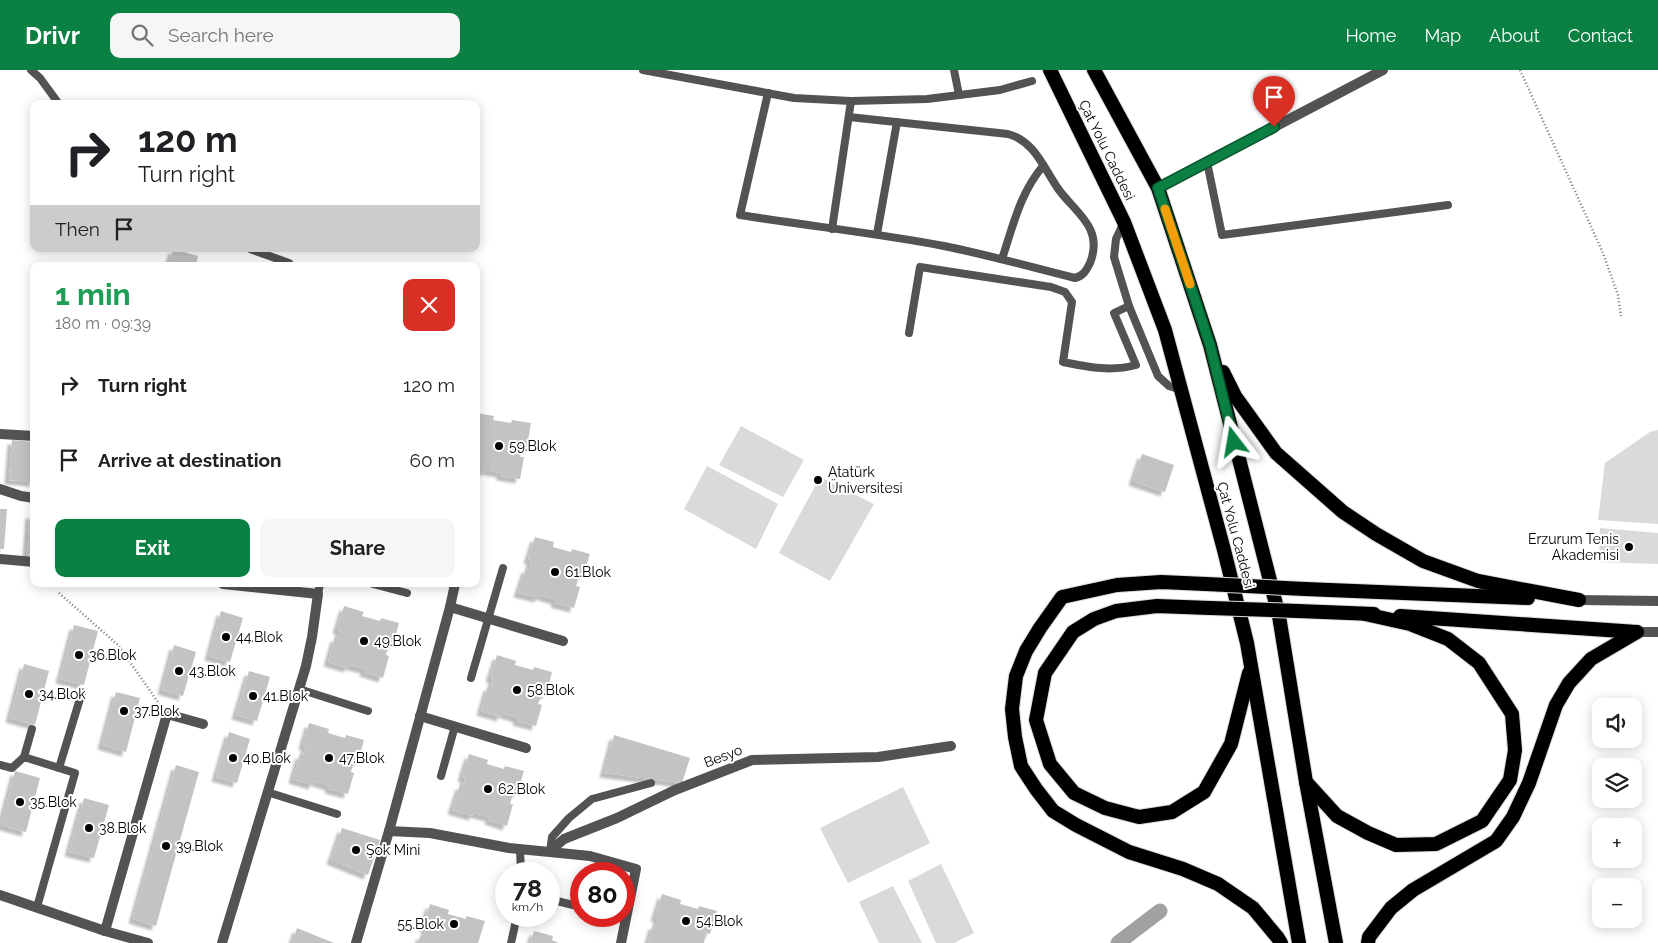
<!DOCTYPE html>
<meta charset="utf-8">
<style>
body{margin:0;font-family:Raleway,sans-serif;background:#f6f6f6;color:#202124;height:100vh;display:flex;flex-direction:column;font-size:19px;white-space:nowrap}
*{box-sizing:border-box;margin:0}
p{font-size:16px;color:#757577}
.icon{flex:none;width:28px;height:28px;fill:none;stroke:currentColor;stroke-width:2;stroke-linecap:round;stroke-linejoin:round}
.map{position:relative;flex:1;overflow:hidden}
.details{position:absolute;left:30px;top:192px;width:450px;height:325px;display:flex;flex-direction:column;background:#fff;border-radius:10px;box-shadow:0 2px 12px #0003}
.details>*{flex:none}
.top-card{position:absolute;left:30px;top:30px;width:450px;height:152px;border-radius:10px;box-shadow:0 2px 12px #0003;background:#fff;color:#202124;overflow:hidden}
.controls{position:absolute;left:1592px;top:628px;display:grid;gap:10px}
.controls a{display:grid;place-items:center;width:50px;height:50px;border-radius:10px;background:#fff;box-shadow:0 2px 12px #0003;font-size:25px}
.speed{position:absolute;left:495px;top:792px;display:flex;gap:10px;font-size:25px;font-weight:700;text-align:center}
.speed>*{display:grid;place-content:center;width:65px;height:65px;border-radius:50%;background:#fff;box-shadow:0 2px 12px #0003;line-height:1}
.speed small{font-size:12px;font-weight:400}
.speed .limit{border:8px solid #d22;background:#fff;color:#111}
.pin{position:absolute;display:grid;place-items:center;width:42px;height:42px;color:#fff;margin:-51px -21px;border-radius:50% 50% 50% 0;rotate:-45deg;box-shadow:0 0 5px #0007}
.pin .icon{rotate:45deg}
.me{position:absolute;width:55px;margin:-28px;rotate:346deg;stroke-linejoin:round;filter:drop-shadow(0 0 4px #0008)}
.turn{display:flex;align-items:center;gap:18px;height:105px;padding:0 25px;font-size:22px}
.turn .icon{width:65px;height:65px;stroke-width:2.5}
.turn b{display:block;font-size:35px;line-height:42px}
.then{display:flex;align-items:center;height:48px;padding:0 25px;background:#0003;gap:10px;font-size:19px}
.round{display:grid;place-items:center;flex:none;width:52px;height:52px;border-radius:10px;background:#f6f6f6}
.summary{display:flex;align-items:center;justify-content:space-between;height:85px;padding:0 25px}
h1{font-size:30px;font-weight:700;line-height:38px;color:#1e9e55}
.primary-button{display:flex;gap:10px;margin-top:auto;padding:10px 25px}
.primary-button a{flex:1;height:58px;border-radius:10px;background:#0b8043;color:#fff;font-size:20px;font-weight:700;line-height:58px;text-align:center}
.primary-button a+a{background:#f6f6f6;color:#202124}
ul{padding:0;list-style:none}
li{display:flex;align-items:center;gap:15px;height:75px;padding:0 25px}
li div{flex:1}
li b{display:block;font-size:19px}
li em{font-style:normal}
header{display:flex;align-items:center;gap:30px;box-sizing:border-box;height:70px;padding:0 25px;background:#0b8043;color:#fff}
header strong{font-size:24px}
nav{display:flex;gap:28px;margin-inline-start:auto;font-size:18px}
.search{width:350px;height:45px;background:#f6f6f6;display:flex;align-items:center;gap:12px;box-sizing:border-box;padding:0 18px;border-radius:10px;color:#757577;font-size:19px}
.map>svg:first-child{display:block}
.green{fill:#dadada}
.lines{fill:none;stroke-linecap:round;stroke-linejoin:round}
.canal{stroke:#a1a1a1;stroke-width:15}
.building{fill:#c3c3c3;filter:url(#shadow)}
.trunk-casing{stroke:#dbdbdb;stroke-width:16}
.path{stroke:#757575;stroke-width:2.5;stroke-dasharray:1 2.5;stroke-linecap:butt}
.service{stroke:#535353;stroke-width:8}
.pedestrian{stroke:#535353;stroke-width:10}
.minor{stroke:#535353;stroke-width:10}
.tertiary{stroke:#535353;stroke-width:10}
.trunk{stroke:#000;stroke-width:14}
.trunk-bridge-casing{stroke:#dbdbdb;stroke-width:16;stroke-linecap:butt}
.trunk-bridge{stroke:#000;stroke-width:14}
.route-casing{stroke:#07532c;stroke-width:12}
.route{stroke:#0b8043;stroke-width:9}
.slow{stroke:#f59e0b;stroke-width:9}
.poi-dot{fill:#000;stroke:#fff;stroke-width:2}
.labels{text-anchor:middle;stroke-width:4;stroke-linejoin:round;paint-order:stroke}
.street-label{font-size:14px;fill:#000;stroke:#fff}
.poi-label{font-size:14px;fill:#000;stroke:#fff;text-anchor:start}
</style>
<header>
<strong>Drivr</strong>
<div class="search"><svg class="icon" aria-label="search" viewBox="0 0 24 24"><circle cx="10" cy="10" r="6"/><path d="M15 15l6 6"/></svg>Search here</div>
<nav><a>Home</a><a>Map</a><a>About</a><a>Contact</a></nav>
</header>
<div class="map">
<svg width="1658" height="873" viewBox="0 0 1658 873">
<defs>
<filter id="shadow"><feDropShadow dx="-4.5" dy="4.5" stdDeviation="1" flood-color="#0004"/></filter>
</defs>
<rect width="100%" height="100%" fill="#fff"/>
<g class="green">
<path d="M741,356L804,390L783,427L719,395Z"/>
<path d="M1658,360V454L1598,450L1605,393L1650,362Z"/>
<path d="M707,396L778,434L756,479L684,439Z"/>
<path d="M820,407L874,434L830,511L779,483Z"/>
<path d="M1600,458L1658,463V494L1599,492Z"/>
<path d="M903,717L930,773L848,813L820,758Z"/>
<path d="M941,794L974,863L954,873H936L908,811Z"/>
<path d="M893,816L922,873H879L859,832Z"/>
</g>
<g class="lines">
<path class="canal" d="M1118,873L1160,841"/>
</g>
<g class="building">
<path d="M173,179L198,186L196,196H168Z"/>
<path d="M476,343L494,346L493,350L511,353L512,350L531,353L527,377L522,376L520,387H524L520,409L501,406V403L485,400L484,403L476,402Z"/>
<path d="M12,370L34,372V412L9,410Z"/>
<path d="M1142,384L1174,395L1165,422L1133,411Z"/>
<path d="M0,439H7L4,479H0Z"/>
<path d="M30,444L34,445V485L27,484Z"/>
<path d="M535,467L554,472L553,477L571,482L572,479L590,484L583,506L579,505L576,516L580,517L574,538L555,533L556,530L540,525L539,528L518,523L526,498L529,499L531,490L528,489Z"/>
<path d="M344,536L364,542L362,546L380,551L381,548L399,553L393,576L389,575L386,585L389,586L383,608L364,602L365,599L349,595L348,598L328,592L335,567L338,568L340,560L337,559Z"/>
<path d="M221,541L243,548L230,592L209,586Z"/>
<path d="M74,555L98,561L84,615L60,609Z"/>
<path d="M174,575L196,582L183,626L162,620Z"/>
<path d="M497,585L516,591L515,595L533,600L534,597L552,602L546,625L542,624L538,634L542,635L536,656L517,651L518,648L502,643L501,647L481,641L488,616L491,617L493,608H490Z"/>
<path d="M24,594L49,601L35,655L10,648Z"/>
<path d="M249,601L270,607L257,651L236,645Z"/>
<path d="M116,622L140,628L126,682L102,675Z"/>
<path d="M309,653L329,659L328,663L345,668L346,665L364,670L358,692L354,691L351,702L354,703L348,724L329,719L330,716L314,711L313,715L293,709L300,684L303,685L306,676L303,675Z"/>
<path d="M229,662L250,669L237,713L216,707Z"/>
<path d="M614,665L690,688L682,713L604,703Z"/>
<path d="M469,684L488,690L487,694L504,699L505,696L524,701L517,724L513,723L510,734H513L507,756L489,750L490,747L474,743L473,746L452,740L460,715L463,716L465,708L462,707Z"/>
<path d="M176,695L199,702L156,856L133,849Z"/>
<path d="M15,701L40,708L26,762L1,755Z"/>
<path d="M84,728L109,735L94,788L69,782Z"/>
<path d="M342,758L380,770L368,805L331,790Z"/>
<path d="M662,824L681,830L680,834L698,839L699,836L717,841L710,864L706,863L704,873H648L653,855L656,856L658,848L655,847Z"/>
<path d="M430,834L449,840L448,844L466,849V846L485,851L478,873H418L421,865L424,866L426,857L423,856Z"/>
<path d="M297,858L334,873H292Z"/>
<path d="M534,861L553,866L552,870L559,873H530Z"/>
</g>
<g class="lines">
<g class="trunk-casing">
<g id="trunk">
<path d="M1050,0L1124,152L1165,260L1224,480L1247,573L1299,873"/>
<path d="M1094,0L1158,118L1210,275L1279,546L1306,712L1336,873"/>
<path d="M1223,302L1235,326L1276,383L1343,442L1376,464L1423,491L1478,511L1579,530"/>
<path d="M1206,514L1161,512L1117,515L1062,527L1040,558L1026,581L1016,606L1012,639L1015,667L1021,696L1036,719L1053,741L1076,755L1129,782L1183,799L1218,814L1253,838L1278,868L1281,873"/>
<path d="M1305,519L1528,528"/>
<path d="M1210,538L1157,536L1116,541L1094,549L1073,562L1045,603L1036,650L1050,694L1074,723L1105,738L1139,747L1172,742L1204,722L1231,674L1249,603"/>
<path d="M1298,541L1374,544"/>
<path d="M1400,546L1637,562"/>
<path d="M1306,712L1337,746L1368,763L1396,775L1436,774L1482,751L1510,710L1515,680L1512,644L1479,593L1448,569L1410,554L1365,544"/>
<path d="M1368,873L1369,867L1391,838L1413,820L1496,771L1513,747L1529,713L1556,635L1569,613L1591,589L1637,562"/>
</g>
</g>
<g class="path">
<path d="M1520,0L1603,183L1618,225L1621,246"/>
<path d="M59,523L118,575L160,635"/>
</g>
<g class="service">
<path d="M31,0L40,8L59,34"/>
<path d="M643,0L794,28L851,31L927,29L1000,20L1032,11"/>
<path d="M954,0L959,25"/>
<path d="M768,23L740,145C808,156 877,163 944,176C988,185 1031,197 1075,208C1083,206 1086,201 1090,193C1104,158 1076,143 1059,120C1044,99 1035,71 1008,64L849,47"/>
<path d="M1207,92L1222,165L1448,135"/>
<path d="M1124,152L1116,169L1114,187L1129,236L1158,306L1169,316L1181,320"/>
<path d="M832,159L851,31"/>
<path d="M877,164L897,52"/>
<path d="M250,179L289,193"/>
<path d="M1002,189C1013,156 1020,123 1043,96"/>
<path d="M909,263L920,197L1051,217L1065,222L1072,232L1063,292C1088,297 1111,302 1136,295L1114,243L1129,236"/>
<path d="M373,514L407,523"/>
<path d="M318,524L320,514"/>
<path d="M471,608L503,498"/>
<path d="M299,619L368,641"/>
<path d="M24,687L32,659"/>
<path d="M0,695L12,698L24,687L75,703L37,837"/>
<path d="M59,698L82,622"/>
<path d="M441,706L455,656"/>
<path d="M267,722L337,744"/>
<path d="M520,779L521,804"/>
<path d="M550,781L552,767L569,748L592,729L651,713"/>
<path d="M549,829L581,837"/>
<path d="M511,873L517,846"/>
</g>
<path class="pedestrian" d="M550,781L564,769L617,748L675,720L752,690L878,687L951,676"/>
<g class="minor">
<path d="M1158,118L1383,0"/>
<path d="M0,364L34,366"/>
<path d="M0,419L21,426L34,428"/>
<path d="M0,489L34,492"/>
<path d="M450,537L563,571"/>
<path d="M420,646L526,678"/>
<path d="M389,761L450,537L455,514"/>
<path d="M0,825L105,861L148,873"/>
<path d="M105,861L167,644L203,654"/>
<path d="M222,873L306,596L312,567L318,524L223,514"/>
<path d="M356,873L389,761L430,763L509,778L590,786L636,799L621,873"/>
</g>
<g class="tertiary">
<path d="M1579,530L1658,531"/>
<path d="M1637,562H1658"/>
</g>
<use href="#trunk" class="trunk"/>
<g class="trunk-bridge-casing">
<g id="trunk-bridge">
<path d="M1206,514L1305,519"/>
<path d="M1210,538L1298,541"/>
</g>
</g>
<use href="#trunk-bridge" class="trunk-bridge"/>
</g>
<g class="lines">
<g class="route-casing">
<path id="route" d="M1234,372L1210,275L1158,118L1274,57"/>
</g>
<use href="#route" class="route"/>
<path class="slow" d="M1165,139L1190,214"/>
</g>
<g class="poi-dot">
<circle cx="499" cy="376" r="5"/>
<circle cx="818" cy="410" r="5"/>
<circle cx="1629" cy="477" r="5"/>
<circle cx="555" cy="502" r="5"/>
<circle cx="226" cy="567" r="5"/>
<circle cx="364" cy="571" r="5"/>
<circle cx="79" cy="585" r="5"/>
<circle cx="179" cy="601" r="5"/>
<circle cx="517" cy="620" r="5"/>
<circle cx="29" cy="624" r="5"/>
<circle cx="253" cy="626" r="5"/>
<circle cx="124" cy="641" r="5"/>
<circle cx="233" cy="688" r="5"/>
<circle cx="329" cy="688" r="5"/>
<circle cx="488" cy="719" r="5"/>
<circle cx="20" cy="732" r="5"/>
<circle cx="89" cy="758" r="5"/>
<circle cx="166" cy="776" r="5"/>
<circle cx="356" cy="780" r="5"/>
<circle cx="686" cy="851" r="5"/>
<circle cx="454" cy="854" r="5"/>
</g>
<g class="labels">
<g class="street-label">
<text transform="translate(1107 80) rotate(64)" y="5">Çat Yolu Caddesi</text>
<text transform="translate(1236 465) rotate(75)" y="5">Çat Yolu Caddesi</text>
<text transform="translate(723 686) rotate(-21)" y="5">Besyo</text>
</g>
<g class="poi-label">
<text x="509" y="381">59.Blok</text>
<text x="828" y="407">Atatürk<tspan x="828" dy="16">Üniversitesi</tspan></text>
<text x="1619" y="474" text-anchor="end">Erzurum Tenis<tspan x="1619" dy="16">Akademisi</tspan></text>
<text x="565" y="507">61.Blok</text>
<text x="236" y="572">44.Blok</text>
<text x="374" y="576">49.Blok</text>
<text x="89" y="590">36.Blok</text>
<text x="189" y="606">43.Blok</text>
<text x="527" y="625">58.Blok</text>
<text x="39" y="629">34.Blok</text>
<text x="263" y="631">41.Blok</text>
<text x="134" y="646">37.Blok</text>
<text x="243" y="693">40.Blok</text>
<text x="339" y="693">47.Blok</text>
<text x="498" y="724">62.Blok</text>
<text x="30" y="737">35.Blok</text>
<text x="99" y="763">38.Blok</text>
<text x="176" y="781">39.Blok</text>
<text x="366" y="785">Şok Mini</text>
<text x="696" y="856">54.Blok</text>
<text x="444" y="859" text-anchor="end">55.Blok</text>
</g>
</g>
</svg>
<div class="controls">
<a><svg class="icon" aria-label="sound" viewBox="0 0 24 24"><path d="M4 9h4l5-4v14l-5-4H4zM17 9q2 3 0 6"/></svg></a>
<a><svg class="icon" aria-label="layers" viewBox="0 0 24 24"><path d="M12 4l9 5-9 5-9-5zM3 14l9 5 9-5"/></svg></a>
<a>+</a>
<a>−</a>
</div>
<div class="speed"><div>78<small>km/h</small></div><div class="limit">80</div></div>
<div class="pin" style="left:1274px;top:57px;background:#d93025"><svg class="icon" aria-label="arrive" viewBox="0 0 24 24"><path d="M6 21V4h12l-3 4 3 4H6"/></svg></div>
<svg class="me" style="left:1234px;top:372px" viewBox="-20 -20 40 40"><path d="M0-17L14 15 0 8-14 15z" fill="#0b8043" stroke="#fff" stroke-width="4"/></svg>
<div class="top-card">
<div class="turn"><svg class="icon" aria-label="right" viewBox="0 0 24 24"><path d="M7 20v-9h11M14 6l5 5-5 5"/></svg><div><b>120 m</b>Turn right</div></div>
<div class="then">Then<svg class="icon" aria-label="arrive" viewBox="0 0 24 24"><path d="M6 21V4h12l-3 4 3 4H6"/></svg></div>
</div>
<section class="details">
<div class="summary"><div><h1>1 min</h1><p>180 m · 09:39</p></div><a class="round" style="background:#d93025;color:#fff"><svg class="icon" aria-label="close" viewBox="0 0 24 24"><path d="M6 6l12 12M18 6L6 18"/></svg></a></div>
<ul>
<li><svg class="icon" aria-label="right" viewBox="0 0 24 24"><path d="M7 20v-9h11M14 6l5 5-5 5"/></svg><div><b>Turn right</b></div><em>120 m</em></li>
<li><svg class="icon" aria-label="arrive" viewBox="0 0 24 24"><path d="M6 21V4h12l-3 4 3 4H6"/></svg><div><b>Arrive at destination</b></div><em>60 m</em></li>
</ul>
<div class="primary-button"><a>Exit</a><a>Share</a></div>
</section>
</div>
